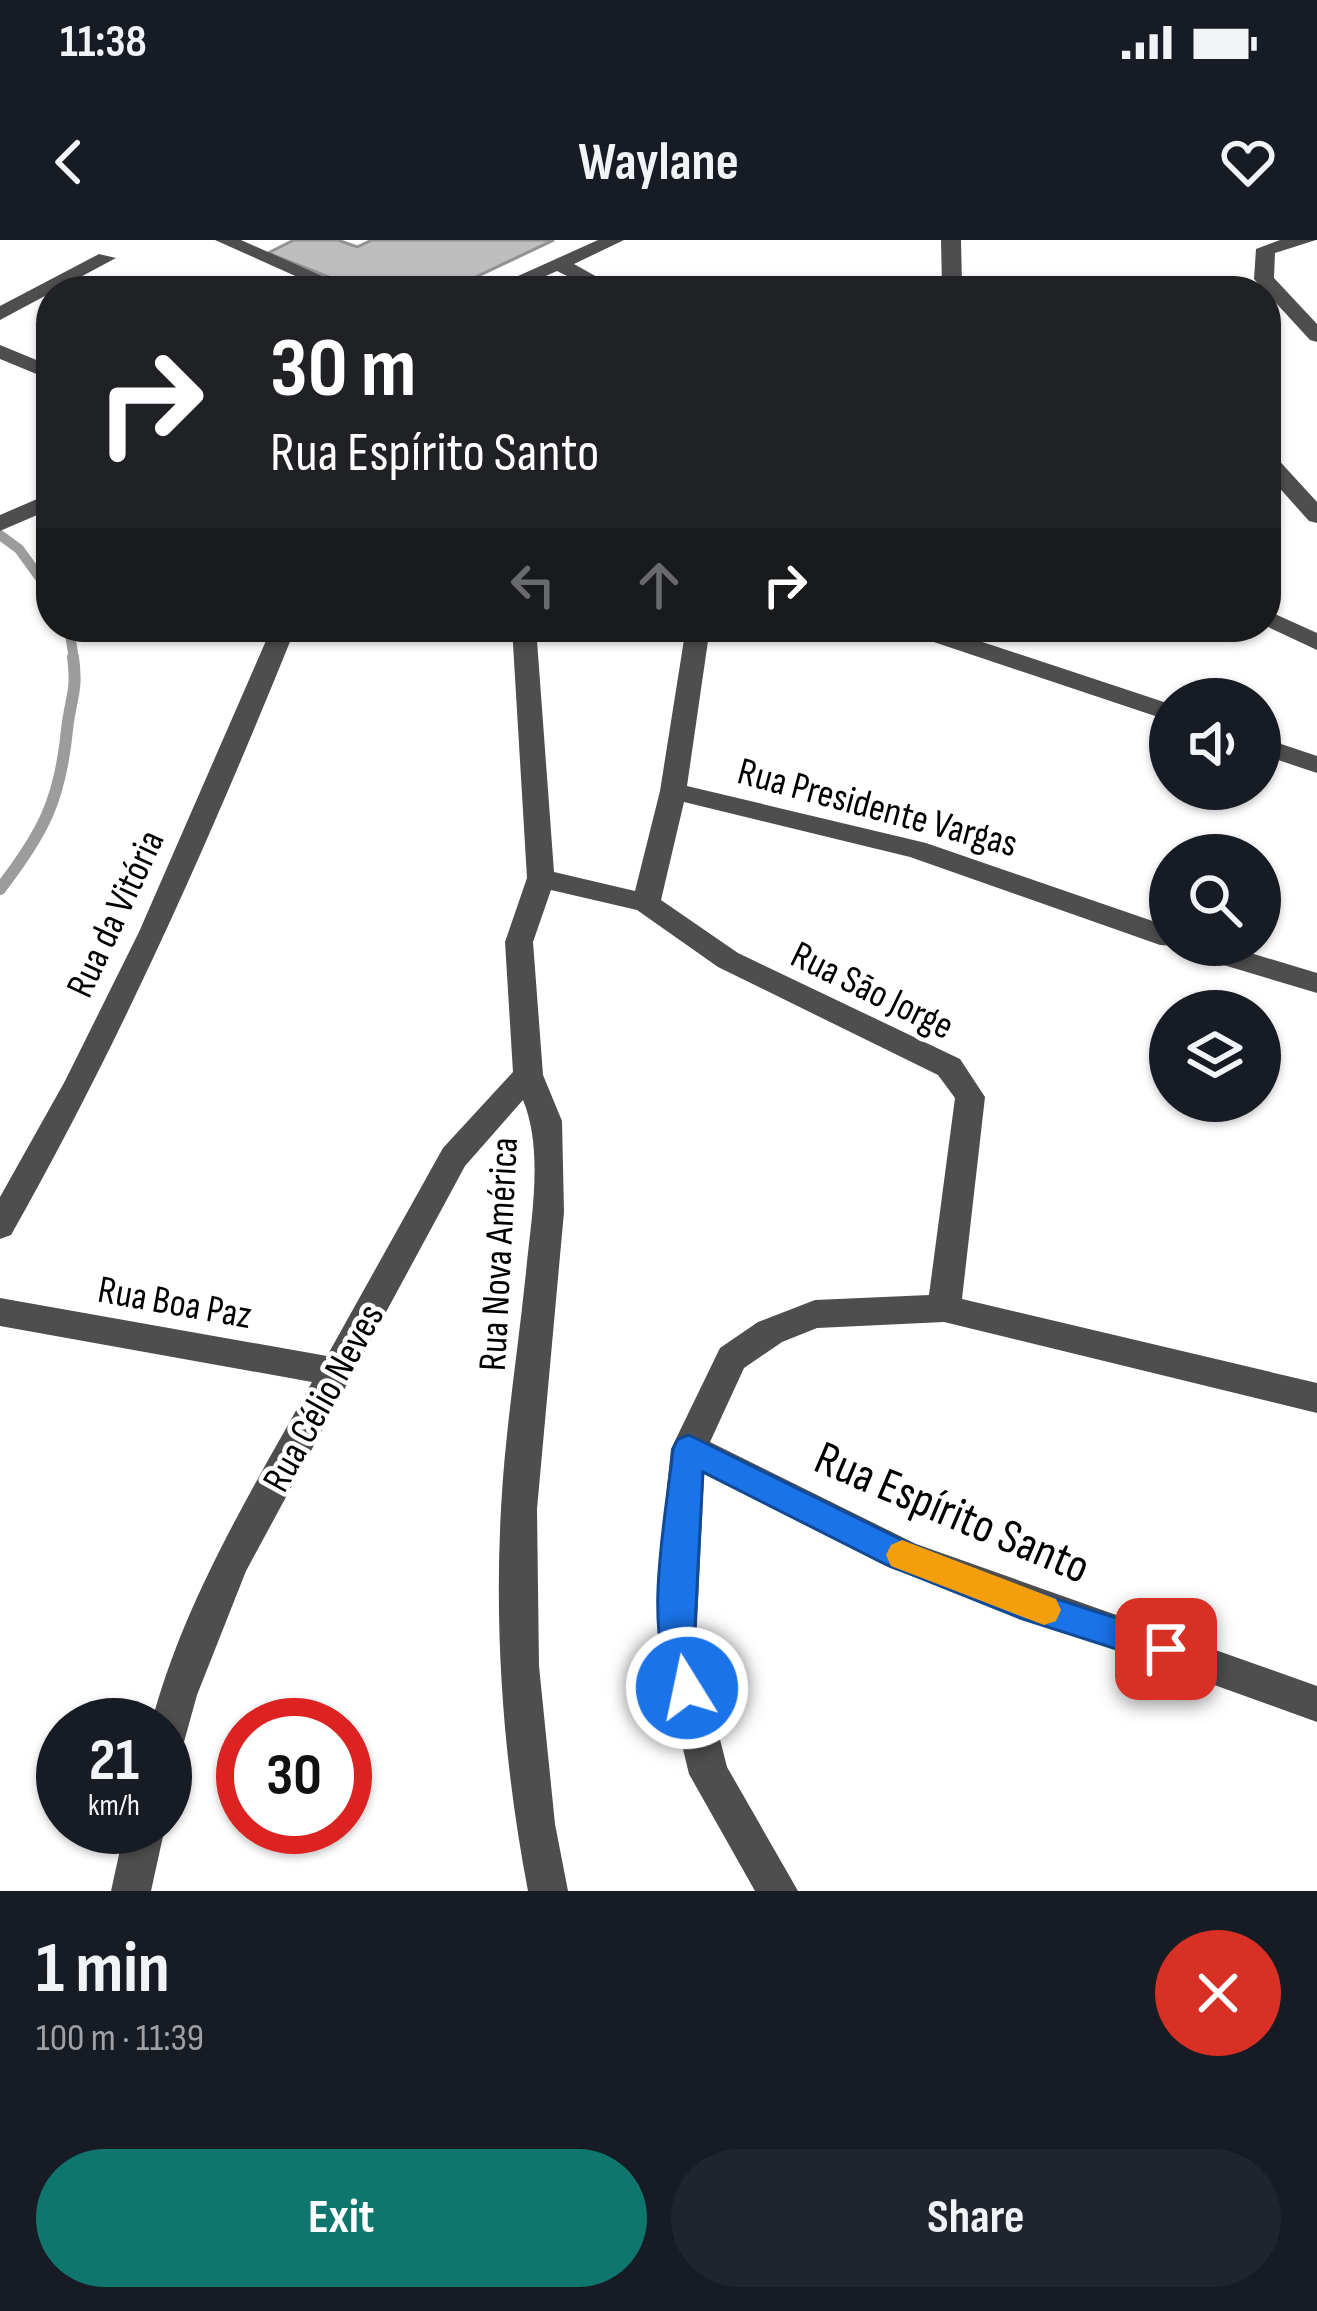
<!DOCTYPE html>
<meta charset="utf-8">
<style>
body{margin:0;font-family:"Sofia Sans Condensed",sans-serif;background:#20242c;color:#f1f3f6;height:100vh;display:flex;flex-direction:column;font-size:45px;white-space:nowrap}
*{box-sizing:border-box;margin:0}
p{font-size:39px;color:#9ea1a6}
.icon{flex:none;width:66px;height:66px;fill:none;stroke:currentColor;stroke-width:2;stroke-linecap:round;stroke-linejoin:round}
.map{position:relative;height:1651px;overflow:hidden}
.panel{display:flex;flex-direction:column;background:#171b24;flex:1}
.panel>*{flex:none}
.banner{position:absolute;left:36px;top:36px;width:1245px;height:366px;border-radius:48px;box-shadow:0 3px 9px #0004;background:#202124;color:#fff;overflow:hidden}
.tools{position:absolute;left:1149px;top:438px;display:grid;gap:24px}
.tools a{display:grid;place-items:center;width:132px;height:132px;border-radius:50%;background:#171b24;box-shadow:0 3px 9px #0004;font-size:60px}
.speed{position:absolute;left:36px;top:1458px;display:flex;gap:24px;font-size:60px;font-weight:700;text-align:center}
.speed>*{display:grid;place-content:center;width:156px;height:156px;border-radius:50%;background:#171b24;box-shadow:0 3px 9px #0004;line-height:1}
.speed small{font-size:30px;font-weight:400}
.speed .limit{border:18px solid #d22;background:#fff;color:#111}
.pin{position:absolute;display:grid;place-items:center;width:102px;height:102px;color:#fff;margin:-51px;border-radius:24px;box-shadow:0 6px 18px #0006}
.me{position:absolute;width:132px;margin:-66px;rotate:350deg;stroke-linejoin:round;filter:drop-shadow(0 0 9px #0008)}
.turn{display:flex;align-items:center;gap:42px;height:252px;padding:0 36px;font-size:54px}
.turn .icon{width:156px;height:156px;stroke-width:2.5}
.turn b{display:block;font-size:84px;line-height:102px}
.lanes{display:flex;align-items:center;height:114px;padding:0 36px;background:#0003;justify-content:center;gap:60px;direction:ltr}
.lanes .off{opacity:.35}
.round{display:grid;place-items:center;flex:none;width:126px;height:126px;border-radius:63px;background:#20242c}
.headline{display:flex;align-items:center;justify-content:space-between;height:204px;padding:0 36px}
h1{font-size:72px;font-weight:700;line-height:90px}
.action{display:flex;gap:24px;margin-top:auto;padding:24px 36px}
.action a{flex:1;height:138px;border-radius:72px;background:#0f766e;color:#fff;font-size:48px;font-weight:700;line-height:138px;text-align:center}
.action a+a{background:#20242c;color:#f1f3f6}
.status{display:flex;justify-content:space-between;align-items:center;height:84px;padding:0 60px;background:#171b24;direction:ltr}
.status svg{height:33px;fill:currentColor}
header{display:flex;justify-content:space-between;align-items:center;height:156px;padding:0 36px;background:#171b24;font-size:54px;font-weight:700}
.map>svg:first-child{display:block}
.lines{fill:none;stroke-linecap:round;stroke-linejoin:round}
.stream-far1{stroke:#9c9c9c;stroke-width:10}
.stream{stroke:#9c9c9c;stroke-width:12}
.building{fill:#bebebe;stroke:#929292;stroke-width:3}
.minor{fill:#4e4e4e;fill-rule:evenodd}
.route{fill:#1a73e8;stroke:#114b97;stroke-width:3}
.slow{fill:#f59e0b}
.labels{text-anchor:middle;stroke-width:9;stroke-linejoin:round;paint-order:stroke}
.street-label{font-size:39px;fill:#000;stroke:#fff}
.near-street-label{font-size:48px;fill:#000;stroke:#fff}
</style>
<div class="status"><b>11:38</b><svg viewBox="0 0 49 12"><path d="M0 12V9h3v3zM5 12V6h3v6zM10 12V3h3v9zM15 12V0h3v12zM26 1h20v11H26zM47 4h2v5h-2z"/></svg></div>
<header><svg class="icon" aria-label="back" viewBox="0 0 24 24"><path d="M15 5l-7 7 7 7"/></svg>Waylane<svg class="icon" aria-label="heart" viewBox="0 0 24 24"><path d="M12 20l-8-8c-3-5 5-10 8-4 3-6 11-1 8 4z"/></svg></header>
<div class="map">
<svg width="1317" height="1651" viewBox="0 0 1317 1651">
<rect width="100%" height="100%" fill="#fff"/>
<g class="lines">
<g class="stream-far1">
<path d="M0,295L19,309L51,353"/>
<path d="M69,387L74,420"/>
</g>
<path class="stream" d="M0,649C43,593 60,561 67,490C70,459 78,452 73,417"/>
</g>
<path class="building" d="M294,0H338L357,7L372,0H554L446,51H364L268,13Z"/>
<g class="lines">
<g class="minor">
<path d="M215,0H241L356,51H329Z"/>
<path d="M598,0H624L574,24L622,51H597L557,31L512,51H485Z"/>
<path d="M941,0H961L962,44L972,51L942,47Z"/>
<path d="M1280,0H1316L1275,13L1274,38L1317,84V102L1310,100L1254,39L1256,9Z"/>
<path d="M99,14L116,18L0,80V66Z"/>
<path d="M0,105L51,126V140L0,119Z"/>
<path d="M1266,213L1274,215L1317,262V283L1309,281L1266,233Z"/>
<path d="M51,253V269L0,291V275Z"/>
<path d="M1266,370L1317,393V410L1266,386Z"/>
<path d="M272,387H296C212,595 122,799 11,995L0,999V957L65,841L139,692Z"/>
<path d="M512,387H536L554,632L635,651L660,551L686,387H710L687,546L926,603L1170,687V705H1224L1317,733V753L1180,712L1176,706L1160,705L910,617L684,562L661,660L738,713L960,819L985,857L962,1059L1317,1143V1173L944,1082L817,1088L782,1102L744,1128L710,1202L916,1304L1317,1446V1482L890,1328L704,1234L696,1405L727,1527L798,1651H755L689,1534L658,1405L661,1306L671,1209L720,1108L758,1082L815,1060L929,1055L955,858L938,835L718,727L637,670L551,650L533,702L543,835L562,881L564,972L537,1269L539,1426L555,1584L568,1651H528C504,1526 494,1396 501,1269C505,1190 518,1111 526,1032C531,979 544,911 523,860L465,926L246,1331L197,1455L179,1520L165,1526V1485H151C183,1362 251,1252 312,1142L0,1086V1058L327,1116L443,908L513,832L505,702L527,638Z"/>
<path d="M901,387H937L1170,464V481L904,392Z"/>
<path d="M1260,497L1317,516V533L1260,514Z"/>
<path d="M125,1587H165L151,1651H111Z"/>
</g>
</g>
<path class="route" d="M689,1195L908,1303L1022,1348L1179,1398L1184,1409L1179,1421L1166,1425L1020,1378L885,1324L703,1232L694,1405L705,1448L700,1460L687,1465L675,1460C642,1385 665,1287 673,1209L678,1199Z"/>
<path class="slow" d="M902,1300L1056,1359L1061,1370L1056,1381L1044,1385L891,1326L886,1315L891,1305Z"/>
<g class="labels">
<g class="street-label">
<text transform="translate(878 566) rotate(15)" y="14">Rua Presidente Vargas</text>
<text transform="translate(114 673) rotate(-65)" y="14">Rua da Vitória</text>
<text transform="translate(873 749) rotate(26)" y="14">Rua São Jorge</text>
<text transform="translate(497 1014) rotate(-87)" y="14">Rua Nova América</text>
<text transform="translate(175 1061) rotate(10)" y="14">Rua Boa Paz</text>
<text transform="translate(322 1157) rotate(-61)" y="14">Rua Célio Neves</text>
</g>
<g class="near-street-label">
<text transform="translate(953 1271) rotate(23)" y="17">Rua Espírito Santo</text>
</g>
</g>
</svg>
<div class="tools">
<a><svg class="icon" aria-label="sound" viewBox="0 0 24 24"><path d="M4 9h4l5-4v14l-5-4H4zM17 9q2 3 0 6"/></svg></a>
<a><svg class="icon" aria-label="search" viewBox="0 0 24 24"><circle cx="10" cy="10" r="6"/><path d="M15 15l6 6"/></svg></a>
<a><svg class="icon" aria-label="layers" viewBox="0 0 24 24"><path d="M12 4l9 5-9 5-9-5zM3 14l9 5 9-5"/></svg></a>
</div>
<div class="speed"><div>21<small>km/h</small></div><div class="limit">30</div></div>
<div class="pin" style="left:1166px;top:1409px;background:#d93025"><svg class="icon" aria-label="arrive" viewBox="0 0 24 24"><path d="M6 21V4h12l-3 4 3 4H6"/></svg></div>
<svg class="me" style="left:687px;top:1448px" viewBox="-20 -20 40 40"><circle r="17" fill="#1a73e8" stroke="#fff" stroke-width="3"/><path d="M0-11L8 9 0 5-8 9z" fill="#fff"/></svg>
<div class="banner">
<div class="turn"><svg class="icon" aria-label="right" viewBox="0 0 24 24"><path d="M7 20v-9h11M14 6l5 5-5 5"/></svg><div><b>30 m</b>Rua Espírito Santo</div></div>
<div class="lanes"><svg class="icon off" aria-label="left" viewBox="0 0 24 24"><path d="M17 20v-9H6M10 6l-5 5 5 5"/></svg><svg class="icon off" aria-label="ahead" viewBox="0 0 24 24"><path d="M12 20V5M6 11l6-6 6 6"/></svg><svg class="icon" aria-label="right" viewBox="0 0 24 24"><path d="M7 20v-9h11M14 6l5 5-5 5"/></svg></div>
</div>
</div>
<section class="panel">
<div class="headline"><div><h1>1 min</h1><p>100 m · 11:39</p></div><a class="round" style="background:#d93025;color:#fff"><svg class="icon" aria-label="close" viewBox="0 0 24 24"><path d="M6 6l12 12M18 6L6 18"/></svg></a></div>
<div class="action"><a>Exit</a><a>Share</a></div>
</section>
